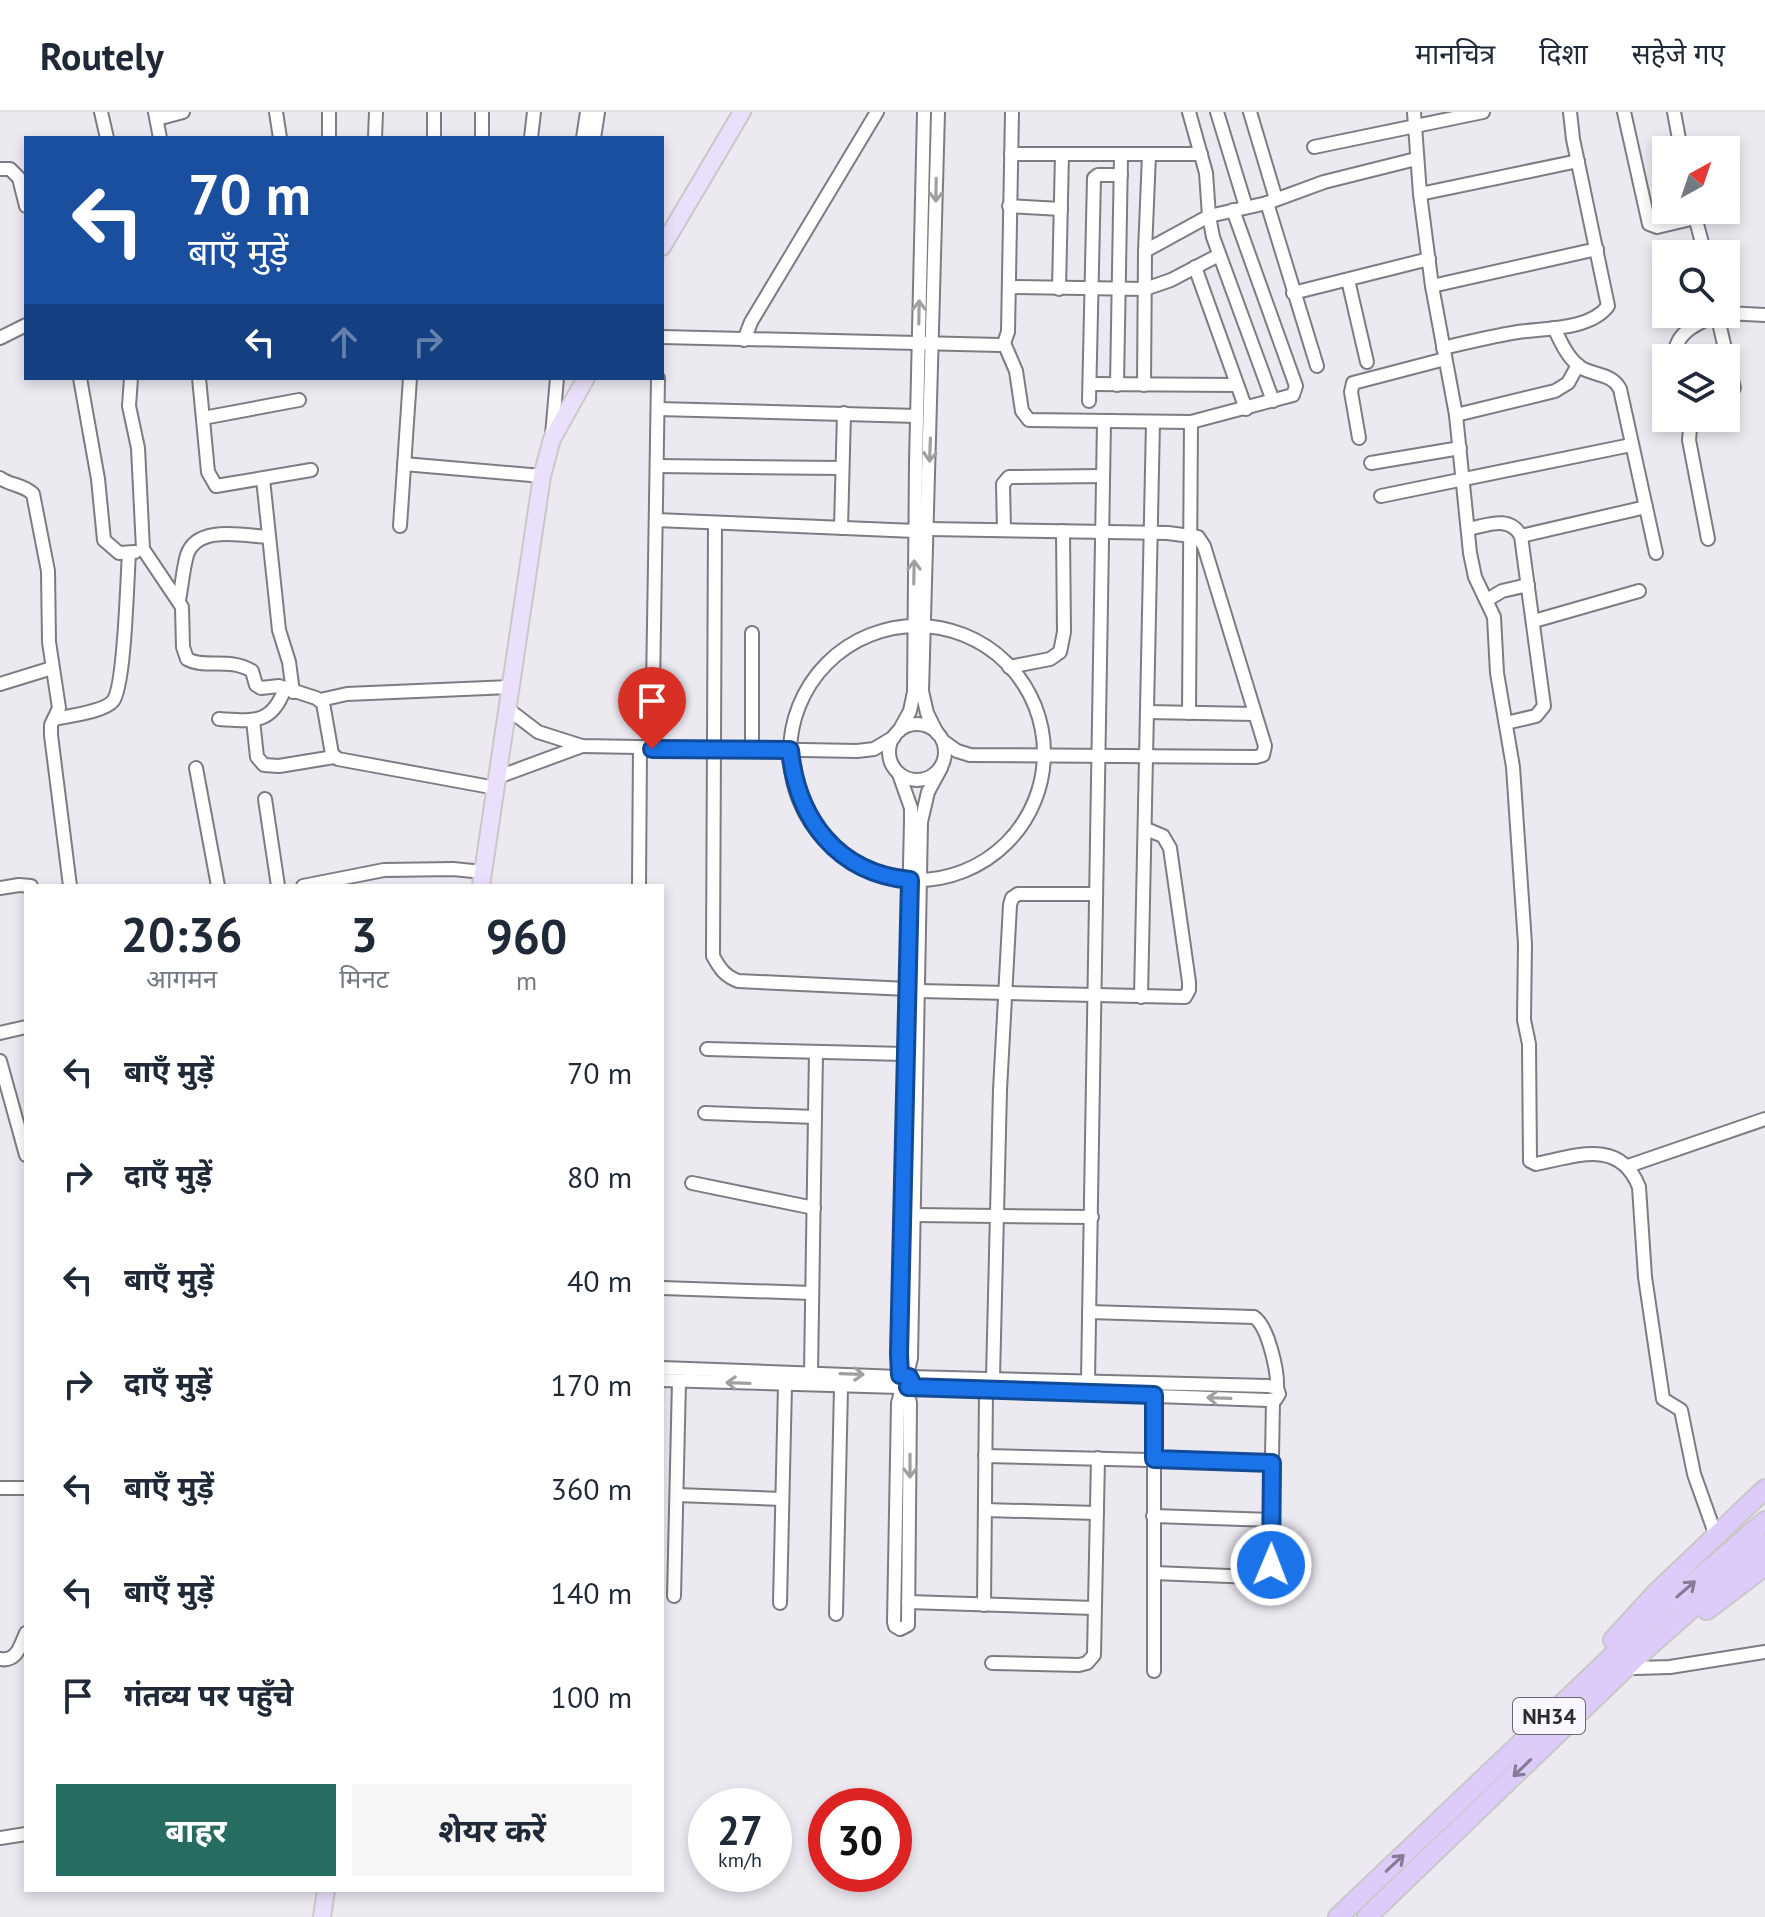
<!DOCTYPE html>
<html lang="hi">
<meta charset="utf-8">
<style>
body{margin:0;font-family:"PT Sans","Noto Sans Devanagari",sans-serif;background:#f6f6f7;color:#1f2937;height:100vh;display:flex;flex-direction:column;font-size:30px;white-space:nowrap}
*{box-sizing:border-box;margin:0}
p{font-size:26px;color:#747a83}
.icon{flex:none;width:44px;height:44px;fill:none;stroke:currentColor;stroke-width:2;stroke-linecap:round;stroke-linejoin:round}
.map{position:relative;flex:1;overflow:hidden}
.drawer{position:absolute;left:24px;top:772px;width:640px;height:1008px;display:flex;flex-direction:column;background:#fff;border-radius:0px;box-shadow:0 4px 12px #0003}
.drawer>*{flex:none}
.banner{position:absolute;left:24px;top:24px;width:640px;height:244px;border-radius:0px;box-shadow:0 4px 12px #0003;background:#1a4fa0;color:#fff;overflow:hidden}
.needle{width:52px;rotate:40deg}
.buttons{position:absolute;left:1652px;top:24px;display:grid;gap:16px}
.buttons a{display:grid;place-items:center;width:88px;height:88px;border-radius:0px;background:#fff;box-shadow:0 4px 12px #0003;font-size:40px}
.speed{position:absolute;left:688px;top:1676px;display:flex;gap:16px;font-size:40px;font-weight:700;text-align:center}
.speed>*{display:grid;place-content:center;width:104px;height:104px;border-radius:50%;background:#fff;box-shadow:0 4px 12px #0003;line-height:1}
.speed small{font-size:20px;font-weight:400}
.speed .limit{border:12px solid #d22;background:#fff;color:#111}
.pin{position:absolute;display:grid;place-items:center;width:68px;height:68px;color:#fff;margin:-82px -34px;border-radius:50% 50% 50% 0;rotate:-45deg;box-shadow:0 0 8px #0007}
.pin .icon{rotate:45deg}
.me{position:absolute;width:88px;margin:-44px;rotate:1deg;stroke-linejoin:round;filter:drop-shadow(0 0 6px #0008)}
.turn{display:flex;align-items:center;gap:28px;height:168px;padding:0 32px;font-size:36px}
.turn .icon{width:104px;height:104px;stroke-width:2.5}
.turn b{display:block;font-size:56px;line-height:68px}
.lanes{display:flex;align-items:center;height:76px;padding:0 32px;background:#0003;justify-content:center;gap:40px;direction:ltr}
.lanes .off{opacity:.35}
.eta{display:flex;justify-content:space-evenly;align-items:center;height:136px;text-align:center}
.eta b{font-size:48px;font-weight:700;line-height:56px}
.primary-button{display:flex;gap:16px;margin-top:auto;padding:16px 32px}
.primary-button a{flex:1;height:92px;border-radius:0px;background:#266c61;color:#fff;font-size:32px;font-weight:700;line-height:92px;text-align:center}
.primary-button a+a{background:#f6f6f7;color:#1f2937}
ul{padding:0;list-style:none}
li{display:flex;align-items:center;gap:24px;height:104px;padding:0 32px}
li div{flex:1}
li b{display:block;font-size:30px}
li em{font-style:normal}
header{display:flex;align-items:center;gap:48px;box-sizing:border-box;height:112px;padding:0 40px;background:#fff;border-bottom:2px solid #e0e1e3}
header strong{font-size:38px}
nav{display:flex;gap:44px;margin-inline-start:auto;font-size:28px}
.map>svg:first-child{display:block}
.lines{fill:none;stroke-linecap:round;stroke-linejoin:round}
.minor-casing{stroke:#7e7b83;stroke-width:16}
.major-casing{stroke:#c8c8c9;stroke-width:20}
.highway-casing{stroke:#c8c8c9;stroke-width:22}
.minor{stroke:#fff;stroke-width:12}
.major{stroke:#ebe0fb;stroke-width:16}
.highway{stroke:#ddccf9;stroke-width:18}
.oneway{stroke:#a0a0a1}
.oneway2{stroke:#847c94}
.route-casing{stroke:#114b97;stroke-width:20}
.route{stroke:#1a73e8;stroke-width:14}
.labels{text-anchor:middle;stroke-width:6;stroke-linejoin:round;paint-order:stroke}
.shield{fill:#f9f6ff;stroke:#6a686d;stroke-width:2}
.shield-label{font-size:22px;font-weight:bold;fill:#2c2b2e}
</style>
<header>
<strong>Routely</strong>
<nav><a>मानचित्र</a><a>दिशा</a><a>सहेजे गए</a></nav>
</header>
<div class="map">
<svg width="1765" height="1805" viewBox="0 0 1765 1805">
<rect width="100%" height="100%" fill="#ece9f1"/>
<g class="lines">
<g class="minor-casing">
<g id="minor">
<path d="M101,0L107,26"/>
<path d="M155,0L160,26"/>
<path d="M276,0L280,26"/>
<path d="M329,0V26"/>
<path d="M434,0V26"/>
<path d="M1189,0L1206,61L1209,104L1213,125L1273,289"/>
<path d="M1217,0L1246,95"/>
<path d="M1250,0L1276,87"/>
<path d="M1414,0L1420,82L1432,174L1456,303L1470,441L1475,465L1494,505L1497,561L1513,655L1525,832L1524,908L1529,932L1530,1049L1536,1052C1576,1044 1620,1026 1639,1075L1645,1165L1663,1287L1681,1298L1694,1362L1716,1424"/>
<path d="M1624,0L1649,112L1657,115L1695,106"/>
<path d="M1674,0L1681,38"/>
<path d="M157,7L183,0"/>
<path d="M375,26L376,0"/>
<path d="M482,26V0"/>
<path d="M531,26L534,0"/>
<path d="M583,26L587,0"/>
<path d="M594,26L598,0"/>
<path d="M1314,35L1483,0"/>
<path d="M1011,42H1201"/>
<path d="M0,57H10L19,66L26,94"/>
<path d="M1420,82L1578,49"/>
<path d="M1267,91L1317,254"/>
<path d="M1009,94L1061,97"/>
<path d="M1694,101L1705,142"/>
<path d="M1145,139L1209,104L1267,91L1324,70L1416,47"/>
<path d="M1195,155L1246,297"/>
<path d="M1348,168L1367,250"/>
<path d="M1432,174L1597,137"/>
<path d="M1009,175L1145,177L1171,168L1219,143"/>
<path d="M1059,177L1062,42"/>
<path d="M1293,181L1429,147"/>
<path d="M1726,201L1765,203"/>
<path d="M1717,202L1734,276"/>
<path d="M1554,216C1561,230 1567,245 1580,255C1594,264 1612,261 1620,277L1656,441"/>
<path d="M662,225L1000,233L1004,231L1008,220L1012,0"/>
<path d="M0,226L26,213"/>
<path d="M744,228L751,210L877,0"/>
<path d="M1004,231L1016,259L1022,299L1029,308L1191,310L1293,283L1296,274L1233,98"/>
<path d="M1443,236C1468,230 1493,224 1518,220C1545,216 1590,218 1608,194L1573,27L1570,0"/>
<path d="M1675,246C1673,220 1699,211 1718,202"/>
<path d="M80,266L98,367L104,428L119,441L135,440"/>
<path d="M131,266L129,294L138,336L143,437L182,495L183,535L187,547C205,557 229,545 252,559L256,573L261,576L279,574L316,586L323,591L332,642L338,647L496,676"/>
<path d="M199,266L208,360L216,374L311,358"/>
<path d="M1090,272L1237,273"/>
<path d="M1117,273L1121,44"/>
<path d="M1144,273L1145,139L1149,43"/>
<path d="M1089,289L1094,66L1098,63H1121"/>
<path d="M658,297L917,304"/>
<path d="M1456,303L1555,279L1568,271L1578,253"/>
<path d="M203,306L299,288"/>
<path d="M1691,306L1689,328L1708,427"/>
<path d="M552,323L557,266"/>
<path d="M1359,326L1351,280L1353,271L1445,247"/>
<path d="M1371,351L1460,336"/>
<path d="M404,352L542,364"/>
<path d="M657,354L842,356"/>
<path d="M0,366C11,374 23,372 33,382L48,459L49,530L59,596L51,613V623L70,774"/>
<path d="M263,367L279,518L289,550L293,580"/>
<path d="M1381,384L1631,333"/>
<path d="M656,408L915,419"/>
<path d="M715,411L713,844C720,857 725,864 738,869L908,877"/>
<path d="M400,414L410,266"/>
<path d="M841,416L844,301"/>
<path d="M928,417L1168,421L1198,425L1204,434L1265,634L1263,643L1256,645L970,643L957,639L943,629"/>
<path d="M1468,417C1488,413 1510,403 1521,424L1544,594L1536,604L1506,611"/>
<path d="M1004,418L1003,372L1009,365L1103,364"/>
<path d="M1521,424L1646,395"/>
<path d="M179,488C182,473 183,457 187,443C197,412 245,424 269,425"/>
<path d="M1487,488L1502,479L1528,473"/>
<path d="M1534,509L1639,479"/>
<circle cx="917" cy="641" r="127"/>
<path d="M1009,555L1050,547L1060,540L1064,520L1063,419"/>
<path d="M0,572L52,556"/>
<path d="M320,588L347,582L511,575"/>
<path d="M508,597L538,620L582,634L857,639L874,637L894,625"/>
<path d="M1147,600L1255,602"/>
<path d="M1189,601L1191,310"/>
<path d="M54,607C68,604 104,600 113,589C125,574 127,467 129,442"/>
<path d="M219,607C253,609 272,613 285,576"/>
<path d="M253,608L257,645L264,653L279,654L334,645"/>
<circle cx="917" cy="640" r="28"/>
<path d="M899,619L910,599L914,580L916,351L924,0"/>
<path d="M937,621L927,601L922,579L938,0"/>
<path d="M652,637L658,266"/>
<path d="M752,639V521"/>
<path d="M196,656L218,774"/>
<path d="M899,662L911,696V709L899,1242L900,1263"/>
<path d="M498,665L582,634"/>
<path d="M265,687L278,774"/>
<path d="M303,774L384,758L453,757L483,760"/>
<path d="M639,774L640,637"/>
<path d="M0,776L19,773L31,774"/>
<path d="M919,879L1185,885L1189,878V870L1170,736L1163,724L1146,717"/>
<path d="M1141,885L1153,310"/>
<path d="M0,921L26,915"/>
<path d="M707,937L905,942"/>
<path d="M0,949L26,1043"/>
<path d="M705,1001L815,1005"/>
<path d="M1628,1054L1765,1007"/>
<path d="M692,1071L814,1096"/>
<path d="M915,1103L1092,1105"/>
<path d="M662,1176L812,1181"/>
<path d="M1089,1200L1254,1205C1268,1214 1278,1259 1277,1276"/>
<path d="M662,1256L899,1265"/>
<path d="M811,1261L816,940"/>
<path d="M907,1263L911,1246L921,710L928,680L941,656"/>
<path d="M993,1266L1000,978L1010,793L1012,786L1018,782H1095"/>
<path d="M662,1268L900,1275"/>
<path d="M1088,1268L1104,310"/>
<path d="M908,1275L1268,1288L1276,1287L1279,1282L1277,1276L1268,1274L909,1265"/>
<path d="M902,1276L898,1274L897,1267L905,1263L910,1267L908,1275L902,1276L898,1291L894,1510L895,1514L900,1517L908,1513L910,1291L907,1276"/>
<path d="M985,1344L1272,1351"/>
<path d="M0,1376H26"/>
<path d="M677,1383L782,1387"/>
<path d="M985,1398L1097,1401"/>
<path d="M1153,1404L1272,1408"/>
<path d="M1154,1461L1254,1465L1267,1462L1270,1458L1273,1288"/>
<path d="M674,1484L679,1269"/>
<path d="M908,1490L1094,1496"/>
<path d="M780,1491L785,1273"/>
<path d="M984,1493L986,1278"/>
<path d="M836,1502L841,1275"/>
<path d="M0,1547C17,1550 20,1534 26,1521"/>
<path d="M992,1551L1079,1553L1087,1551L1094,1543L1098,1346"/>
<path d="M1635,1556L1670,1555L1765,1540"/>
<path d="M1154,1559V1283"/>
<path d="M0,1726L26,1722"/>
</g>
</g>
<g class="major-casing">
<g id="major">
<path d="M662,135L742,0"/>
<path d="M481,774L542,364L552,327L586,266"/>
<path d="M322,1805L326,1778"/>
</g>
</g>
<g class="highway-casing">
<g id="highway">
<path d="M1707,1498L1765,1454"/>
<path d="M1613,1528L1655,1482L1765,1377"/>
<path d="M1338,1805L1645,1513L1765,1409"/>
<path d="M1367,1805L1639,1543L1765,1432"/>
</g>
</g>
<use href="#minor" class="minor"/>
<use href="#major" class="major"/>
<use href="#highway" class="highway"/>
</g>
<defs><path id="oneway-shaft" d="M-6 0H5M1.5-3L5.5 0L1.5 3" fill="none" stroke-width="1.6" stroke-linecap="round" stroke-linejoin="round" transform="scale(2)"/></defs>
<g class="oneway">
<use href="#oneway-shaft" transform="translate(936 78) rotate(91)"/>
<use href="#oneway-shaft" transform="translate(919 200) rotate(-89)"/>
<use href="#oneway-shaft" transform="translate(930 338) rotate(92)"/>
<use href="#oneway-shaft" transform="translate(914 460) rotate(-89)"/>
<use href="#oneway-shaft" transform="translate(852 1262) rotate(2)"/>
<use href="#oneway-shaft" transform="translate(738 1271) rotate(-178)"/>
<use href="#oneway-shaft" transform="translate(1219 1286) rotate(-178)"/>
<use href="#oneway-shaft" transform="translate(910 1354) rotate(90)"/>
</g>
<g class="oneway2">
<use href="#oneway-shaft" transform="translate(1686 1477) rotate(-41)"/>
<use href="#oneway-shaft" transform="translate(1522 1656) rotate(136)"/>
<use href="#oneway-shaft" transform="translate(1395 1751) rotate(-43)"/>
</g>
<g class="lines">
<g class="route-casing">
<path id="route" d="M652,637L790,638C797,707 837,761 910,768L899,1242L900,1263L909,1265L911,1269L908,1275L1154,1283V1347L1272,1351L1271,1453"/>
</g>
<use href="#route" class="route"/>
</g>
<g class="labels">
<rect class="shield" x="1513" y="1586" width="72" height="36" rx="6"/>
<g class="shield-label">
<text x="1549" y="1612">NH34</text>
</g>
</g>
</svg>
<div class="buttons">
<a><svg class="needle" viewBox="-14 -14 28 28"><path d="M0-13l5 13h-10z" fill="#e53935"/><path d="M0 13l5-13h-10z" fill="#747a83"/></svg></a>
<a><svg class="icon" aria-label="search" viewBox="0 0 24 24"><circle cx="10" cy="10" r="6"/><path d="M15 15l6 6"/></svg></a>
<a><svg class="icon" aria-label="layers" viewBox="0 0 24 24"><path d="M12 4l9 5-9 5-9-5zM3 14l9 5 9-5"/></svg></a>
</div>
<div class="speed"><div>27<small>km/h</small></div><div class="limit">30</div></div>
<div class="pin" style="left:652px;top:637px;background:#d93025"><svg class="icon" aria-label="arrive" viewBox="0 0 24 24"><path d="M6 21V4h12l-3 4 3 4H6"/></svg></div>
<svg class="me" style="left:1271px;top:1453px" viewBox="-20 -20 40 40"><circle r="17" fill="#1a73e8" stroke="#fff" stroke-width="3"/><path d="M0-11L8 9 0 5-8 9z" fill="#fff"/></svg>
<div class="banner">
<div class="turn"><svg class="icon" aria-label="left" viewBox="0 0 24 24"><path d="M17 20v-9H6M10 6l-5 5 5 5"/></svg><div><b>70 m</b>बाएँ मुड़ें</div></div>
<div class="lanes"><svg class="icon" aria-label="left" viewBox="0 0 24 24"><path d="M17 20v-9H6M10 6l-5 5 5 5"/></svg><svg class="icon off" aria-label="ahead" viewBox="0 0 24 24"><path d="M12 20V5M6 11l6-6 6 6"/></svg><svg class="icon off" aria-label="right" viewBox="0 0 24 24"><path d="M7 20v-9h11M14 6l5 5-5 5"/></svg></div>
</div>
<section class="drawer">
<div class="eta">
<div><b>20:36</b><p>आगमन</p></div>
<div><b>3</b><p>मिनट</p></div>
<div><b>960</b><p>m</p></div>
</div>
<ul>
<li><svg class="icon" aria-label="left" viewBox="0 0 24 24"><path d="M17 20v-9H6M10 6l-5 5 5 5"/></svg><div><b>बाएँ मुड़ें</b></div><em>70 m</em></li>
<li><svg class="icon" aria-label="right" viewBox="0 0 24 24"><path d="M7 20v-9h11M14 6l5 5-5 5"/></svg><div><b>दाएँ मुड़ें</b></div><em>80 m</em></li>
<li><svg class="icon" aria-label="left" viewBox="0 0 24 24"><path d="M17 20v-9H6M10 6l-5 5 5 5"/></svg><div><b>बाएँ मुड़ें</b></div><em>40 m</em></li>
<li><svg class="icon" aria-label="right" viewBox="0 0 24 24"><path d="M7 20v-9h11M14 6l5 5-5 5"/></svg><div><b>दाएँ मुड़ें</b></div><em>170 m</em></li>
<li><svg class="icon" aria-label="left" viewBox="0 0 24 24"><path d="M17 20v-9H6M10 6l-5 5 5 5"/></svg><div><b>बाएँ मुड़ें</b></div><em>360 m</em></li>
<li><svg class="icon" aria-label="left" viewBox="0 0 24 24"><path d="M17 20v-9H6M10 6l-5 5 5 5"/></svg><div><b>बाएँ मुड़ें</b></div><em>140 m</em></li>
<li><svg class="icon" aria-label="arrive" viewBox="0 0 24 24"><path d="M6 21V4h12l-3 4 3 4H6"/></svg><div><b>गंतव्य पर पहुँचे</b></div><em>100 m</em></li>
</ul>
<div class="primary-button"><a>बाहर</a><a>शेयर करें</a></div>
</section>
</div>
